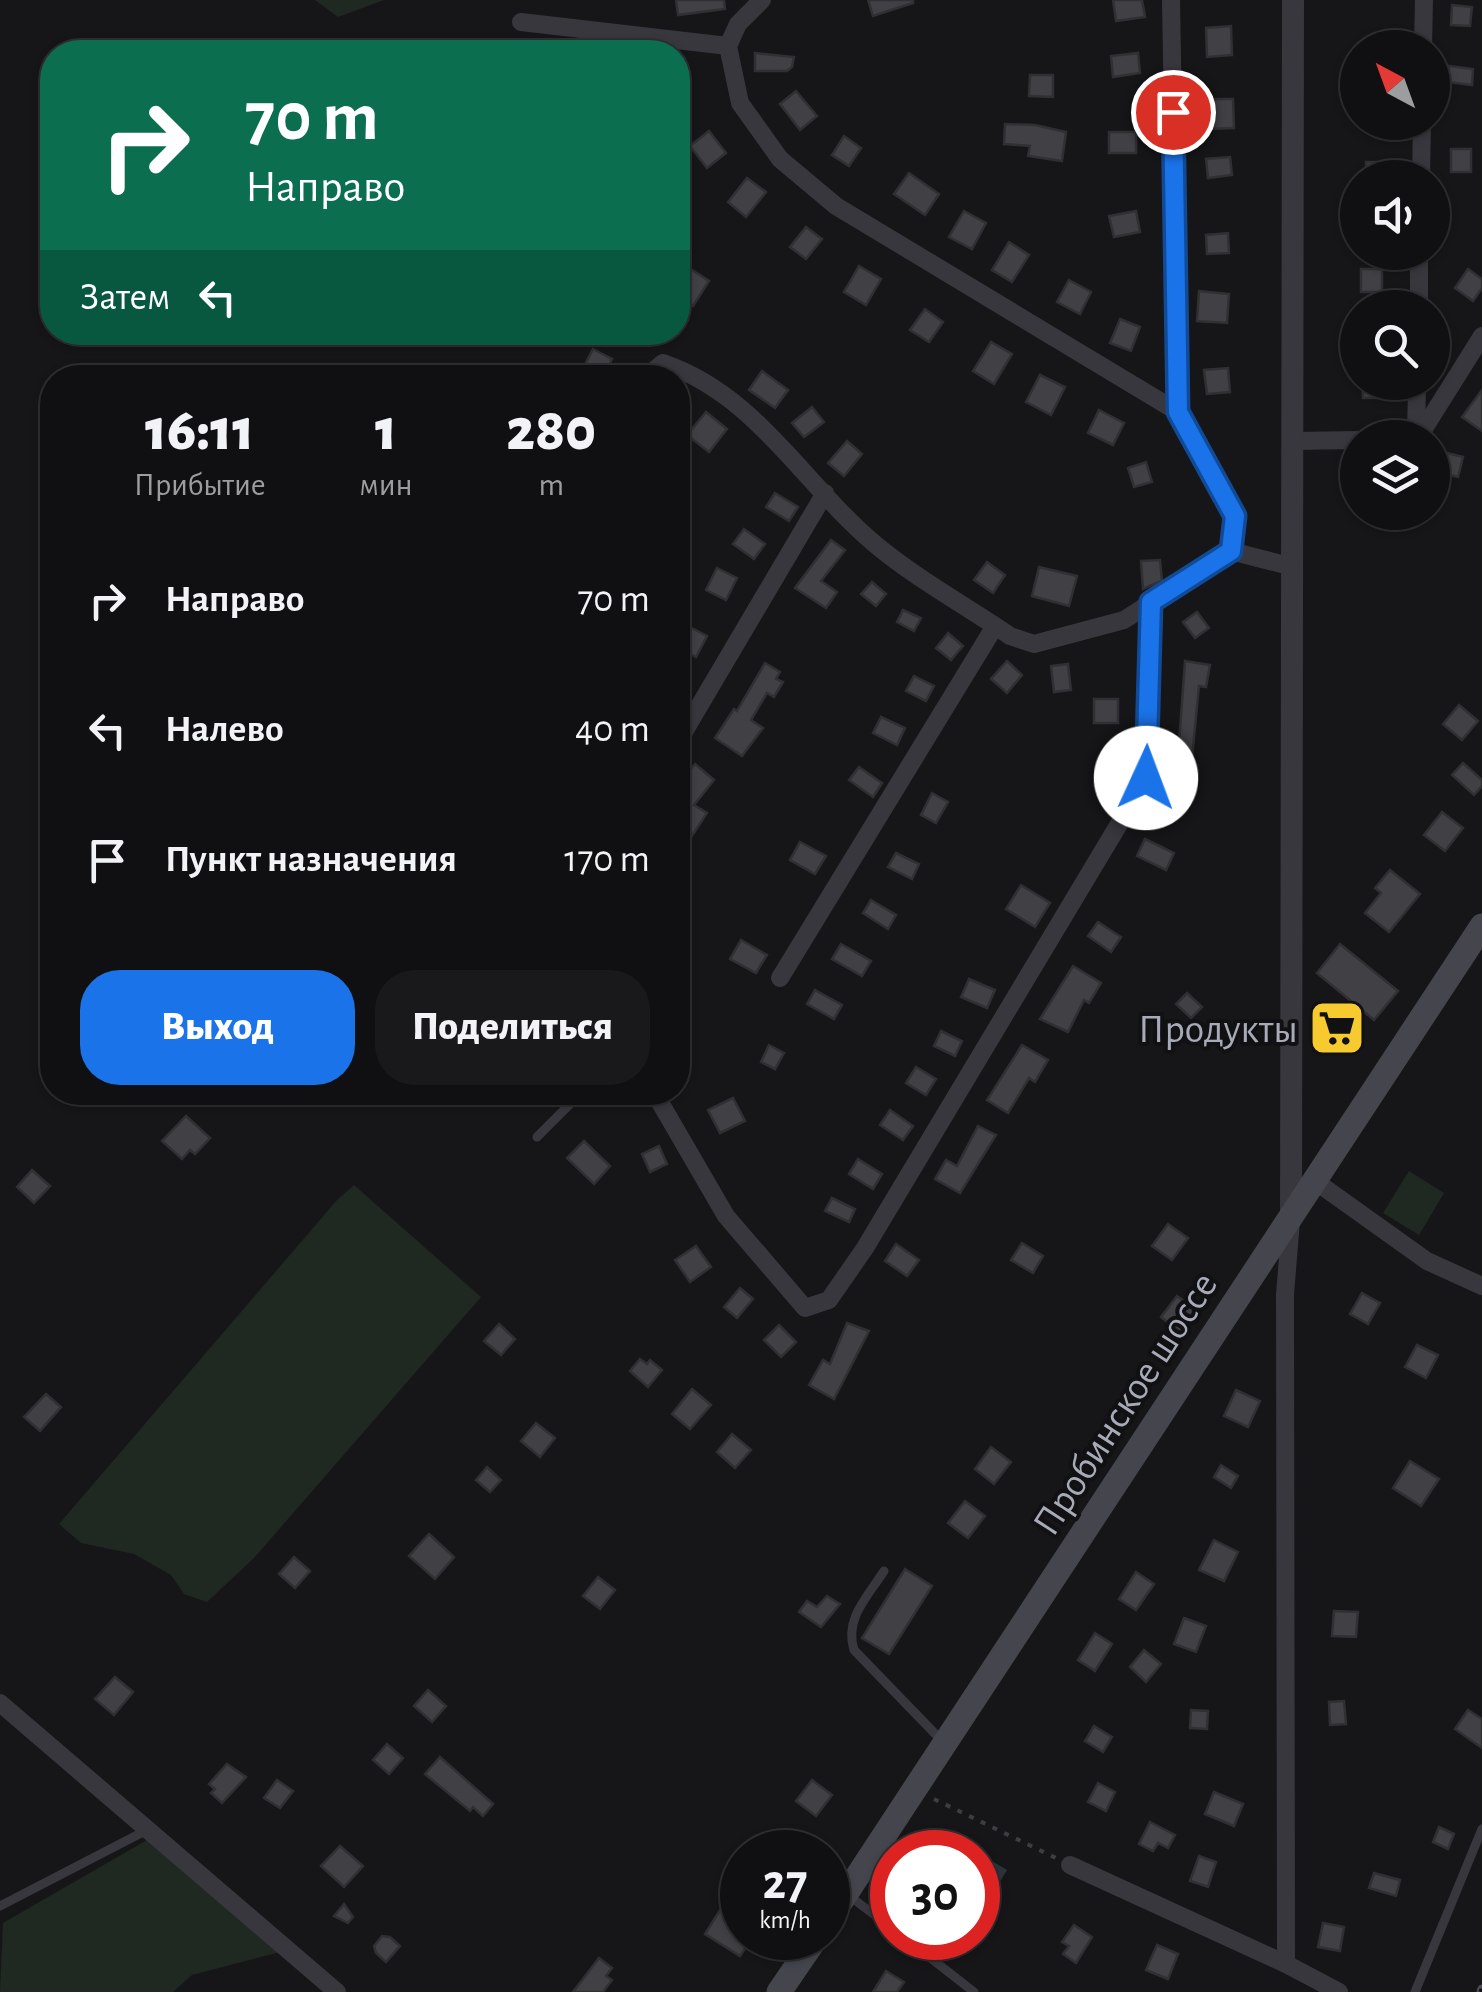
<!DOCTYPE html>
<html lang="ru">
<meta charset="utf-8">
<style>
body{margin:0;font-family:"Alegreya Sans",sans-serif;background:#19191b;color:#f1f3f6;height:100vh;display:flex;flex-direction:column;font-size:38px;white-space:nowrap}
*{box-sizing:border-box;margin:0}
p{font-size:32px;color:#9c9d9f}
.icon{flex:none;width:55px;height:55px;fill:none;stroke:currentColor;stroke-width:2;stroke-linecap:round;stroke-linejoin:round}
.map{position:relative;flex:1;overflow:hidden}
.drawer{position:absolute;left:40px;top:365px;width:650px;height:740px;display:flex;flex-direction:column;background:#101012;border-radius:40px;box-shadow:0 2px 8px #0004,0 0 0 2px #303032}
.drawer>*{flex:none}
.top-card{position:absolute;left:40px;top:40px;width:650px;height:305px;border-radius:40px;box-shadow:0 2px 8px #0004,0 0 0 2px #303032;background:#0b6e4f;color:#fff;overflow:hidden}
.needle{width:65px;rotate:319deg}
.controls{position:absolute;left:1340px;top:30px;display:grid;gap:20px}
.controls a{display:grid;place-items:center;width:110px;height:110px;border-radius:50%;background:#101012;box-shadow:0 2px 8px #0004,0 0 0 2px #303032;font-size:50px}
.speed{position:absolute;left:720px;top:1830px;display:flex;gap:20px;font-size:50px;font-weight:700;text-align:center}
.speed>*{display:grid;place-content:center;width:130px;height:130px;border-radius:50%;background:#101012;box-shadow:0 2px 8px #0004,0 0 0 2px #303032;line-height:1}
.speed small{font-size:25px;font-weight:400}
.speed .limit{border:15px solid #d22;background:#fff;color:#111}
.pin{position:absolute;display:grid;place-items:center;width:85px;height:85px;color:#fff;margin:-42px;border:5px solid #fff;border-radius:50%;box-shadow:0 2px 10px #0007}
.me{position:absolute;width:110px;margin:-55px;rotate:2deg;stroke-linejoin:round;filter:drop-shadow(0 0 8px #0008)}
.turn{display:flex;align-items:center;gap:35px;height:210px;padding:0 40px;font-size:45px}
.turn .icon{width:130px;height:130px;stroke-width:2.5}
.turn b{display:block;font-size:70px;line-height:85px}
.then{display:flex;align-items:center;height:95px;padding:0 40px;background:#0003;gap:20px;font-size:38px}
.eta{display:flex;justify-content:space-evenly;align-items:center;height:170px;text-align:center}
.eta b{font-size:60px;font-weight:800;line-height:70px}
.cta{display:flex;gap:20px;margin-top:auto;padding:20px 40px}
.cta a{flex:1;height:115px;border-radius:40px;background:#1a73e8;color:#fff;font-size:40px;font-weight:800;line-height:115px;text-align:center}
.cta a+a{background:#19191b;color:#f1f3f6}
ul{padding:0;list-style:none}
li{display:flex;align-items:center;gap:30px;height:130px;padding:0 40px}
li div{flex:1}
li b{display:block;font-size:38px}
li em{font-style:normal}
.map>svg:first-child{display:block}
.green{fill:#202822}
.water{fill:#2b333c}
.building{fill:#404045;stroke:#303034;stroke-width:2.5}
.lines{fill:none;stroke-linecap:round;stroke-linejoin:round}
.path{stroke:#3d3e44;stroke-width:4;stroke-dasharray:5 8;stroke-linecap:butt}
.service{stroke:#37373d;stroke-width:9}
.minor{stroke:#37373d;stroke-width:18}
.tertiary{stroke:#37373d;stroke-width:22}
.secondary{stroke:#45464d;stroke-width:25}
.rail-casing{stroke:#4c4d54;stroke-width:9}
.rail{stroke:#111113;stroke-width:5;stroke-dasharray:15;stroke-linecap:butt}
.route-casing{stroke:#114b97;stroke-width:25}
.route{stroke:#1a73e8;stroke-width:18}
.labels{text-anchor:middle;stroke-width:8;stroke-linejoin:round;paint-order:stroke}
.poi-label{font-size:40px;fill:#a7abb8;stroke:#111113;text-anchor:end}
.street-label{font-size:40px;fill:#a7abb8;stroke:#111113}
</style>
<div class="map">
<svg width="1482" height="1992" viewBox="0 0 1482 1992">
<rect width="100%" height="100%" fill="#161618"/>
<g class="green">
<path d="M315,0H384L338,17Z"/>
<path d="M1409,1171L1444,1193L1419,1235L1383,1213Z"/>
<path d="M354,1185L481,1297L254,1558L207,1602L184,1594L171,1575L134,1554L81,1543L59,1524L337,1200Z"/>
<path d="M147,1840L280,1952L192,1975L173,1992H0L3,1923Z"/>
</g>
<path class="water" d="M978,1857H985L1007,1870L998,1885L999,1897H978Z"/>
<g class="building">
<path d="M676,0H724L725,9L678,15Z"/>
<path d="M868,0H913V3L873,16Z"/>
<path d="M1113,0H1142L1145,17L1116,21Z"/>
<path d="M1452,5L1472,7L1470,26L1451,25Z"/>
<path d="M1231,26L1232,55L1207,57L1206,28Z"/>
<path d="M755,53L794,57L792,67L787,71H755Z"/>
<path d="M1138,53L1140,73L1113,77L1111,56Z"/>
<path d="M1449,66L1473,69L1472,85L1447,82Z"/>
<path d="M1030,75H1053V97L1029,96Z"/>
<path d="M796,91L817,116L800,130L780,104Z"/>
<path d="M1209,99H1233L1234,128L1210,129Z"/>
<path d="M1005,124L1035,125L1066,132L1062,161L1028,156L1030,146L1004,144Z"/>
<path d="M709,131L726,153L707,168L690,146Z"/>
<rect x="1109" y="132" width="27" height="21"/>
<path d="M844,136L861,148L849,166L832,155Z"/>
<rect x="1451" y="149" width="20" height="23"/>
<path d="M1230,157L1232,175L1208,178L1206,159Z"/>
<rect x="1366" y="162" width="17" height="16"/>
<path d="M909,173L939,194L925,215L894,194Z"/>
<path d="M747,178L766,192L746,217L728,202Z"/>
<path d="M964,211L986,223L972,249L949,237Z"/>
<path d="M1136,211L1140,232L1114,237L1109,216Z"/>
<path d="M806,227L822,239L806,259L790,247Z"/>
<path d="M1228,233L1229,253L1207,254L1206,235Z"/>
<path d="M1009,242L1029,255L1012,282L992,270Z"/>
<path d="M678,261L709,281L693,306L678,296Z"/>
<path d="M859,266L881,279L866,305L844,292Z"/>
<rect x="1361" y="269" width="21" height="23"/>
<path d="M1468,269L1482,279V288L1473,301L1455,288Z"/>
<path d="M1069,280L1091,292L1080,314L1057,302Z"/>
<path d="M1199,291L1229,294L1227,323L1197,321Z"/>
<path d="M925,309L943,322L929,342L910,330Z"/>
<path d="M1120,319L1140,327L1131,351L1110,343Z"/>
<path d="M991,342L1012,354L994,384L973,371Z"/>
<path d="M593,349L612,359L602,378L583,369Z"/>
<path d="M1228,368L1230,392L1207,394L1204,370Z"/>
<path d="M762,371L788,390L775,408L749,390Z"/>
<path d="M1040,375L1065,387L1051,415L1026,402Z"/>
<path d="M1362,382H1381L1382,398H1363Z"/>
<path d="M1482,390V431L1462,417Z"/>
<path d="M812,407L824,422L804,437L792,423Z"/>
<path d="M1099,410L1124,423L1113,445L1088,433Z"/>
<path d="M706,412L727,429L709,452L687,435Z"/>
<path d="M847,441L862,454L844,476L828,463Z"/>
<path d="M1443,452L1463,457L1458,477L1437,472Z"/>
<path d="M1146,462L1152,482L1134,487L1128,468Z"/>
<path d="M775,493L798,507L789,521L766,507Z"/>
<path d="M744,529L765,544L754,559L733,544Z"/>
<path d="M831,540L845,550L821,581L837,592L826,608L795,588Z"/>
<path d="M1160,560L1162,581L1143,589L1141,561Z"/>
<path d="M987,562L1005,575L993,593L974,580Z"/>
<path d="M1039,567L1077,576L1069,606L1032,596Z"/>
<path d="M717,568L737,578L726,600L706,590Z"/>
<path d="M872,582L886,594L876,606L861,594Z"/>
<path d="M903,610L921,618L914,631L897,622Z"/>
<path d="M1197,612L1209,628L1195,638L1183,622Z"/>
<path d="M686,625L707,636L696,657L678,647Z"/>
<path d="M948,633L963,646L951,660L936,648Z"/>
<path d="M1007,661L1022,675L1007,693L991,679Z"/>
<path d="M1185,661L1210,665L1206,687L1199,686L1191,768L1169,767L1171,743L1179,744Z"/>
<path d="M765,663L780,672L776,679L783,682L774,697L767,693L751,720L763,728L742,756L715,738L734,709L737,711Z"/>
<path d="M1068,664L1071,690L1054,692L1051,666Z"/>
<path d="M914,676L934,686L926,701L906,691Z"/>
<rect x="1094" y="699" width="24" height="24"/>
<path d="M1459,705L1478,721L1462,740L1443,724Z"/>
<path d="M881,717L905,728L897,745L873,733Z"/>
<path d="M1463,763L1482,780V786L1474,795L1452,775Z"/>
<path d="M695,764L714,780L694,805L707,813L688,842L678,835V794L685,783L682,780Z"/>
<path d="M859,767L882,783L873,797L849,780Z"/>
<path d="M932,793L948,802L936,823L921,815Z"/>
<path d="M1442,812L1463,828L1445,851L1424,835Z"/>
<path d="M1145,839L1174,853L1166,870L1137,856Z"/>
<path d="M800,842L826,856L815,874L790,860Z"/>
<path d="M896,853L919,864L912,879L888,867Z"/>
<path d="M1390,870L1420,894L1389,932L1365,913L1381,893L1375,888Z"/>
<path d="M1021,885L1050,903L1035,927L1006,909Z"/>
<path d="M871,900L896,915L888,929L863,913Z"/>
<path d="M1098,922L1121,937L1111,952L1088,936Z"/>
<path d="M741,940L767,955L756,973L730,959Z"/>
<path d="M841,944L871,961L862,976L832,959Z"/>
<path d="M1340,944L1398,991L1374,1020L1317,973Z"/>
<path d="M1073,966L1101,983L1089,1003L1084,1000L1068,1032L1040,1019Z"/>
<path d="M969,979L995,990L987,1008L961,997Z"/>
<path d="M815,990L842,1005L834,1019L807,1004Z"/>
<path d="M1187,993L1202,1007L1191,1018L1176,1004Z"/>
<path d="M1335,1014L1351,1033L1340,1042L1324,1023Z"/>
<path d="M941,1031L962,1041L955,1056L934,1046Z"/>
<path d="M769,1045L784,1053L775,1069L761,1062Z"/>
<path d="M1022,1045L1048,1060L1035,1082L1029,1078L1008,1113L987,1100Z"/>
<path d="M916,1067L936,1079L926,1095L906,1083Z"/>
<path d="M733,1098L745,1121L720,1133L708,1110Z"/>
<path d="M890,1110L913,1126L903,1140L880,1125Z"/>
<path d="M186,1116L210,1138L195,1154L190,1150L182,1159L162,1141Z"/>
<path d="M978,1126L996,1135L960,1193L935,1179L946,1160L957,1166Z"/>
<path d="M584,1141L610,1166L594,1184L567,1158Z"/>
<path d="M659,1146L667,1164L650,1172L642,1154Z"/>
<path d="M858,1159L882,1174L873,1189L849,1174Z"/>
<path d="M32,1170L50,1186L34,1203L17,1187Z"/>
<path d="M832,1198L855,1209L849,1222L825,1211Z"/>
<path d="M1168,1224L1188,1238L1172,1260L1152,1246Z"/>
<path d="M1022,1243L1043,1256L1033,1273L1011,1260Z"/>
<path d="M896,1244L919,1260L907,1276L885,1261Z"/>
<path d="M696,1246L711,1267L690,1282L675,1260Z"/>
<path d="M740,1288L753,1299L737,1318L724,1307Z"/>
<path d="M1362,1293L1380,1303L1368,1324L1350,1314Z"/>
<path d="M1177,1296L1197,1310L1180,1332L1161,1317Z"/>
<path d="M847,1323L869,1331L834,1399L809,1385L823,1360L830,1364Z"/>
<path d="M499,1324L515,1339L501,1355L484,1341Z"/>
<path d="M779,1325L796,1342L781,1357L764,1340Z"/>
<path d="M1417,1345L1438,1355L1426,1378L1405,1367Z"/>
<path d="M640,1359L647,1364L650,1360L662,1370L648,1387L630,1371Z"/>
<path d="M692,1389L711,1405L690,1429L672,1414Z"/>
<path d="M1236,1390L1260,1401L1248,1427L1224,1416Z"/>
<path d="M46,1394L61,1407L40,1431L24,1417Z"/>
<path d="M536,1423L555,1438L540,1457L521,1441Z"/>
<path d="M732,1434L751,1450L735,1468L717,1452Z"/>
<path d="M991,1447L1011,1462L994,1484L975,1469Z"/>
<path d="M1410,1461L1439,1479L1421,1506L1393,1488Z"/>
<path d="M1221,1465L1238,1476L1231,1488L1214,1477Z"/>
<path d="M487,1467L501,1480L490,1492L476,1480Z"/>
<path d="M965,1501L985,1516L968,1538L948,1523Z"/>
<path d="M429,1534L454,1557L435,1579L409,1556Z"/>
<path d="M1214,1540L1238,1552L1224,1581L1199,1570Z"/>
<path d="M294,1557L310,1571L295,1588L279,1574Z"/>
<path d="M905,1569L932,1586L889,1654L862,1638Z"/>
<path d="M1136,1572L1154,1584L1136,1610L1119,1599Z"/>
<path d="M598,1577L615,1590L600,1609L583,1596Z"/>
<path d="M827,1596L840,1604L821,1627L799,1612L807,1601L817,1607Z"/>
<path d="M1334,1611L1358,1612L1356,1637L1332,1636Z"/>
<path d="M1184,1618L1206,1626L1196,1652L1174,1644Z"/>
<path d="M1095,1633L1112,1644L1095,1671L1078,1660Z"/>
<path d="M1144,1650L1161,1664L1146,1682L1130,1667Z"/>
<path d="M115,1677L133,1692L114,1715L95,1699Z"/>
<path d="M428,1690L446,1706L432,1722L414,1706Z"/>
<path d="M1344,1701L1346,1724L1330,1725L1329,1702Z"/>
<path d="M1191,1710L1208,1711L1207,1729L1190,1728Z"/>
<path d="M1468,1710L1482,1719V1748L1455,1729Z"/>
<path d="M1094,1726L1112,1737L1103,1752L1085,1741Z"/>
<path d="M387,1744L403,1758L389,1774L373,1760Z"/>
<path d="M440,1757L493,1804L483,1816L473,1807L470,1811L425,1774Z"/>
<path d="M227,1764L246,1777L222,1803L211,1793L215,1789L209,1784Z"/>
<path d="M277,1780L293,1791L280,1808L264,1798Z"/>
<path d="M812,1780L832,1795L816,1816L796,1801Z"/>
<path d="M1098,1783L1115,1792L1106,1811L1088,1802Z"/>
<path d="M1214,1792L1243,1804L1234,1826L1205,1814Z"/>
<path d="M1150,1822L1175,1835L1168,1848L1158,1843L1153,1851L1139,1844Z"/>
<path d="M1439,1827L1454,1834L1448,1849L1433,1842Z"/>
<path d="M340,1846L363,1866L344,1887L321,1866Z"/>
<path d="M1199,1856L1216,1862L1208,1887L1190,1881Z"/>
<path d="M1374,1873L1400,1880L1396,1896L1369,1888Z"/>
<path d="M344,1904L353,1917L348,1923L334,1916Z"/>
<path d="M722,1907L742,1920V1938H752L740,1956L705,1934Z"/>
<path d="M1323,1923L1344,1927L1340,1951L1318,1947Z"/>
<path d="M1074,1925L1092,1937L1076,1963L1063,1954L1069,1946L1062,1942Z"/>
<path d="M382,1936L390,1937L400,1946L386,1962L376,1953L374,1946Z"/>
<path d="M1157,1945L1178,1954L1168,1979L1146,1970Z"/>
<path d="M599,1958L612,1968L606,1976L612,1980L603,1992H573Z"/>
<path d="M886,1971L904,1982L897,1992H873Z"/>
</g>
<g class="lines">
<path class="path" d="M934,1799L1056,1858"/>
<g class="service">
<path d="M537,1137L582,1092"/>
<path d="M884,1571C868,1596 844,1619 854,1650L944,1743"/>
<path d="M848,1895L892,1928"/>
<path d="M0,1906L145,1831"/>
<path d="M905,1938L974,1992"/>
<path d="M1415,1992L1482,1829"/>
</g>
<g class="minor">
<path d="M762,0L738,24L728,46L740,103L780,159L836,206L1178,412"/>
<path d="M1171,0L1178,412L1235,516L1231,551"/>
<path d="M521,22L728,46"/>
<path d="M1423,48L1424,0"/>
<path d="M1421,178L1422,122"/>
<path d="M1419,308V252"/>
<path d="M645,378L663,363C757,395 803,484 876,545C917,579 966,606 1010,636L1034,644L1124,620L1231,551L1293,567"/>
<path d="M1416,437L1417,382"/>
<path d="M1418,438L1482,336"/>
<path d="M1293,441L1358,440"/>
<path d="M678,742L825,493"/>
<path d="M780,978L995,626"/>
<path d="M654,1092L726,1216L805,1308L829,1300L865,1248L1146,779L1151,602"/>
<path d="M1315,1181L1427,1261L1482,1286"/>
<path d="M0,1703L337,1992"/>
<path d="M1070,1865L1286,1964L1339,1992"/>
<path d="M1286,1964L1285,1294L1291,1221"/>
</g>
<path class="tertiary" d="M1291,1216L1293,0"/>
<g class="secondary">
<path d="M828,1921L1482,926"/>
<path d="M779,1992L816,1938"/>
</g>
<g class="rail-casing">
<path id="rail" d="M1481,1992L1482,1989"/>
</g>
<use href="#rail" class="rail"/>
</g>
<g class="lines">
<g class="route-casing">
<path id="route" d="M1146,778L1151,602L1231,551L1235,516L1178,412L1173,112"/>
</g>
<use href="#route" class="route"/>
</g>
<defs>
<g id="supermarket-square" transform="scale(2.875)"><rect x="-9" y="-9" width="18" height="18" rx="4" fill="#f7cb2f" stroke="#111113"/><path d="M-6-5.5h2.5l.6 2H6L4.5 2H-2.5L-4.4-4H-6ZM-1.5 3.2a1.3 1.3 0 1 0 .1 0ZM3 3.2a1.3 1.3 0 1 0 .1 0Z" fill="#111"/></g>
</defs>
<g fill-rule="evenodd">
<use href="#supermarket-square" x="1337" y="1028"/>
</g>
<g class="labels">
<g class="poi-label">
<text x="1298" y="1042">Продукты</text>
</g>
<g class="street-label">
<text transform="translate(1124 1403) rotate(-57)" y="14">Пробинское шоссе</text>
</g>
</g>
</svg>
<div class="controls">
<a><svg class="needle" viewBox="-14 -14 28 28"><path d="M0-13l5 13h-10z" fill="#e53935"/><path d="M0 13l5-13h-10z" fill="#9c9d9f"/></svg></a>
<a><svg class="icon" aria-label="sound" viewBox="0 0 24 24"><path d="M4 9h4l5-4v14l-5-4H4zM17 9q2 3 0 6"/></svg></a>
<a><svg class="icon" aria-label="search" viewBox="0 0 24 24"><circle cx="10" cy="10" r="6"/><path d="M15 15l6 6"/></svg></a>
<a><svg class="icon" aria-label="layers" viewBox="0 0 24 24"><path d="M12 4l9 5-9 5-9-5zM3 14l9 5 9-5"/></svg></a>
</div>
<div class="speed"><div>27<small>km/h</small></div><div class="limit">30</div></div>
<div class="pin" style="left:1173px;top:112px;background:#d93025"><svg class="icon" aria-label="arrive" viewBox="0 0 24 24"><path d="M6 21V4h12l-3 4 3 4H6"/></svg></div>
<svg class="me" style="left:1146px;top:778px" viewBox="-20 -20 40 40"><circle r="19" fill="#fff"/><path d="M0-13L10 11 0 6-10 11z" fill="#1a73e8"/></svg>
<div class="top-card">
<div class="turn"><svg class="icon" aria-label="right" viewBox="0 0 24 24"><path d="M7 20v-9h11M14 6l5 5-5 5"/></svg><div><b>70 m</b>Направо</div></div>
<div class="then">Затем<svg class="icon" aria-label="left" viewBox="0 0 24 24"><path d="M17 20v-9H6M10 6l-5 5 5 5"/></svg></div>
</div>
<section class="drawer">
<div class="eta">
<div><b>16:11</b><p>Прибытие</p></div>
<div><b>1</b><p>мин</p></div>
<div><b>280</b><p>m</p></div>
</div>
<ul>
<li><svg class="icon" aria-label="right" viewBox="0 0 24 24"><path d="M7 20v-9h11M14 6l5 5-5 5"/></svg><div><b>Направо</b></div><em>70 m</em></li>
<li><svg class="icon" aria-label="left" viewBox="0 0 24 24"><path d="M17 20v-9H6M10 6l-5 5 5 5"/></svg><div><b>Налево</b></div><em>40 m</em></li>
<li><svg class="icon" aria-label="arrive" viewBox="0 0 24 24"><path d="M6 21V4h12l-3 4 3 4H6"/></svg><div><b>Пункт назначения</b></div><em>170 m</em></li>
</ul>
<div class="cta"><a>Выход</a><a>Поделиться</a></div>
</section>
</div>
